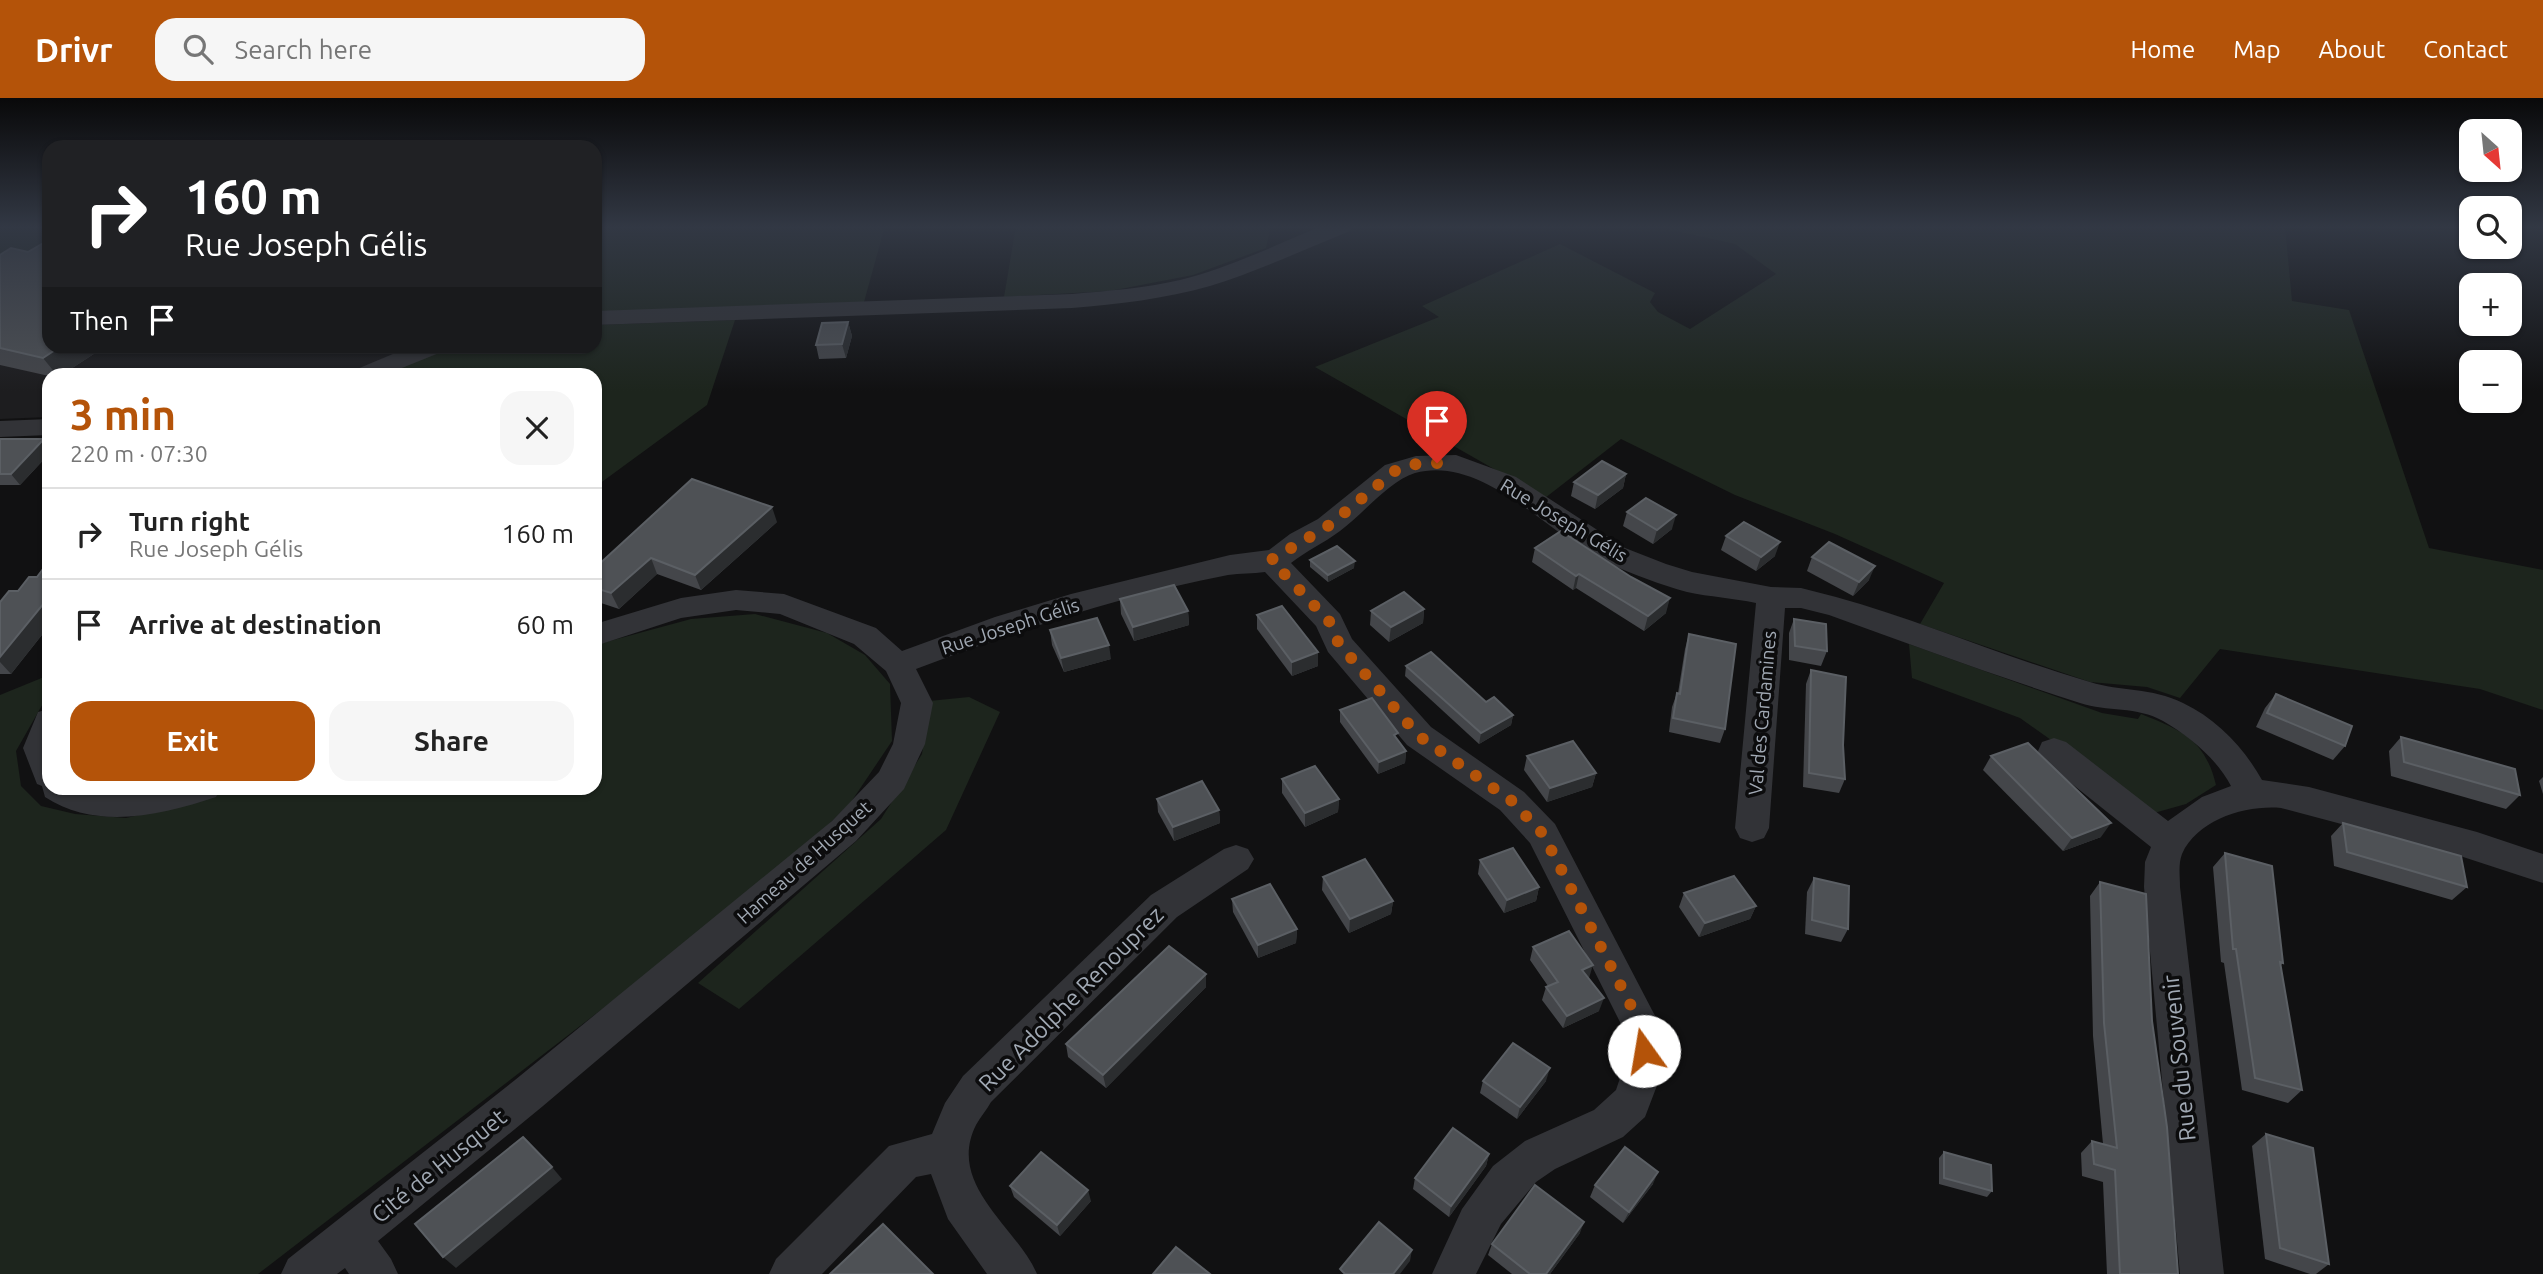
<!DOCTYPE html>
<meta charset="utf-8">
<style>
body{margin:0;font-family:Ubuntu,sans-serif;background:#f6f6f6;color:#222;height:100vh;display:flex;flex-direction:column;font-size:26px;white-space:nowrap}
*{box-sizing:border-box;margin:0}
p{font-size:23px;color:#767676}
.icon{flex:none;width:38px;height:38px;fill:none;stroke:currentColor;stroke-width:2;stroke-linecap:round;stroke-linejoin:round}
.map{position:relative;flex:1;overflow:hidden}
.drawer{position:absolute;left:42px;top:270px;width:560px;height:427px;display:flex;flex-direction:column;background:#fff;border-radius:21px;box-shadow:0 2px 5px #0004}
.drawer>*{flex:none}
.hud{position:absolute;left:42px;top:42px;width:560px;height:214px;border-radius:21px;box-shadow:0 2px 5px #0004;background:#202124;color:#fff;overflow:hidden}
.needle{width:46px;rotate:153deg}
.controls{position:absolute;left:2459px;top:21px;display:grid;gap:14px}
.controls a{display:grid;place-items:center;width:63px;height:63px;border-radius:14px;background:#fff;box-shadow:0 2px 5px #0004;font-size:35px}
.pin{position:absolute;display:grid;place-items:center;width:60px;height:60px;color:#fff;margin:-72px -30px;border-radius:50% 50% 50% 0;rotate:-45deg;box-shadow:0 0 7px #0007}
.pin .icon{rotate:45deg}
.me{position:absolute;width:77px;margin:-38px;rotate:347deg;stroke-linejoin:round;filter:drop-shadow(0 0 5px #0008)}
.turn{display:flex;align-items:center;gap:24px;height:147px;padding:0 28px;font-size:32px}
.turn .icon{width:91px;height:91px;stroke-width:2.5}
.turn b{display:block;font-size:49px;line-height:60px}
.then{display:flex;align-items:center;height:66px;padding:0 28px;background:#0003;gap:14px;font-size:26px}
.round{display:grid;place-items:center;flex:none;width:74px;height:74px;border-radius:21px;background:#f6f6f6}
.summary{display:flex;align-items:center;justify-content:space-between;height:119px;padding:0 28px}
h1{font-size:42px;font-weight:700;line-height:52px;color:#b45309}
.button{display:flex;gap:14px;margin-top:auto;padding:14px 28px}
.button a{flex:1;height:80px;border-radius:21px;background:#b45309;color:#fff;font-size:28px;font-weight:700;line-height:80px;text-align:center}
.button a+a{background:#f6f6f6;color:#222}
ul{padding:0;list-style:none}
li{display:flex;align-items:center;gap:21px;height:91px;padding:0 28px;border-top:2px solid #e0e0e0}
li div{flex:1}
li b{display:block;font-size:26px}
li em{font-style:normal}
header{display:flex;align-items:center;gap:42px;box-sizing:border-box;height:98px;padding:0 35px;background:#b45309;color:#fff}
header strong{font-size:33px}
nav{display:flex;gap:38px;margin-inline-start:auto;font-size:24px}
.search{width:490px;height:63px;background:#f6f6f6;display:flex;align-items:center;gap:18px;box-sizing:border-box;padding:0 24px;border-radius:21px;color:#767676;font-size:26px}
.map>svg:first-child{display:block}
.built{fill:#1d1d1f}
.green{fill:#1d251d}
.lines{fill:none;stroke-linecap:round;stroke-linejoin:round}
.minor{fill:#323337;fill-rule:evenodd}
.wall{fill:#44464a}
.shaded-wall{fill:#2b2d2f}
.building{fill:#4e5155;stroke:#5b5f64;stroke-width:2}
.route{stroke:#b45309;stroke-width:12;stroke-dasharray:0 21.6}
.labels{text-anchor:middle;stroke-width:7;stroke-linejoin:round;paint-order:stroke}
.street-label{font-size:19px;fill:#a1a9b4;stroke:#0c0c0d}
.near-street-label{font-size:23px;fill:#a1a9b4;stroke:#0c0c0d}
</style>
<header>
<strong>Drivr</strong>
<div class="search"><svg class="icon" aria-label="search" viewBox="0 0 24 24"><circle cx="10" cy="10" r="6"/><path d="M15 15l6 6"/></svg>Search here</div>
<nav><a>Home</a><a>Map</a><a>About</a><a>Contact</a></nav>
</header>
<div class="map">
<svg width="2543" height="1176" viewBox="0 0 2543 1176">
<rect width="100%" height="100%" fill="#111112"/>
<path class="built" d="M0,160L49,248L426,249L355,276H49V319L0,321Z"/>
<g class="green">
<path d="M0,128H49V156L0,160Z"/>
<path d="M595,128H885L864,204L595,216Z"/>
<path d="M1016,128H1271L1266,150L1193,177L1110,193L1004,199Z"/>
<path d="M1654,128H2285L2292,203L2349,212L2429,450L2543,472V612L2480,591L2220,551L2180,600L2147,589L2090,584L1920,526L1944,485L1835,436L1735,397L1621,341L1545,400L1315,269L1439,219L1422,208L1560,146L1655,195L1650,204L1658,214L1690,231L1776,176L1735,146Z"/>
<path d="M735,222L707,307L595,389V276H383L452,249L595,248V227Z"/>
<path d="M755,516L827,535L865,557L890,586L892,643L851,704L784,771L258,1176H0V597L49,577V595L16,653L21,688L41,708L75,716L126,720L202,702L234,690H595V547L691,521Z"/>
<path d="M1909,546L2102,615L2138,621L2141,616C2181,632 2205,641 2216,687L2186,706L2154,715L2020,620L1912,580Z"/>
<path d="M969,599L1000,614L946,732L739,911L698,885L881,721L922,656L929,603Z"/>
</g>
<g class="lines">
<g class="minor">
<path d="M1322,128H1353L1350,133C1303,152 1258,173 1210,188C1165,201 1118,206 1072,210L595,227V213L1072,196C1108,193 1145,190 1180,182C1229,170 1275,147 1322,128Z"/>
<path d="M412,248H447L444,253L387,276H354L357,271Z"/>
<path d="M49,321V337L0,339V323Z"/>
<path d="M1456,357L1516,379L1625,450L1666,466L1692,474L1771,489L1801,490L1836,499C1922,523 2004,559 2090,584C2121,594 2151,589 2183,605C2217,621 2244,650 2262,682L2309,689L2477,734L2543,756V785L2454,756L2281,710C2246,707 2198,721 2182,756C2178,766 2180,779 2180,789L2224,1176H2180L2144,789L2145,764L2151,749L2042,662L2038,653L2042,644L2054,640L2066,644L2168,723L2202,699L2231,688C2217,661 2189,638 2163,623C2137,608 2107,614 2080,605C1996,578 1912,547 1829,517L1801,510H1785L1769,730L1764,740L1752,744L1740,740L1735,730L1756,505C1733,500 1710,499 1687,494C1661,487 1633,476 1607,465C1551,439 1484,356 1415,375C1389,383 1362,417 1340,433C1324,445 1306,453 1291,465L1340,516L1352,541L1431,629L1524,694L1555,726L1664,935L1661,977L1645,1019L1623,1039L1555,1071L1536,1084L1501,1126L1476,1176H1432L1462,1111L1493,1068L1525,1043L1594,1012L1616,992L1621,977L1626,936L1530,745L1500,712L1407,647L1328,554L1316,528L1265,474C1253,476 1240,475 1228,477C1121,497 1018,533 916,571L933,605L925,646L904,691L856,743L543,1008L378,1143L391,1161L398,1176H349L345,1170L337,1176H281L288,1161L515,982L832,723L879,674L893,646L901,605L886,573L854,546L780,516L736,512L681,520L595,548V526L681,500L736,492L784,496L876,530L902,553L995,519L1071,496L1230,457L1269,452L1290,436L1318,421L1385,367L1416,358Z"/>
<path d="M49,611V690L125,692L155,690H221L216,699C162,717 97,733 45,699L42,688L37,686L23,650L38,614Z"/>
<path d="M1236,747L1248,751L1254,761L1248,771L1177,819L991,1004C987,1012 980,1019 976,1027C946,1087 1017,1129 1037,1176H987L948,1121L931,1076L916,1079L822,1176H769L776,1161L889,1048L932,1036L945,1005L963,978L1151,797L1224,751Z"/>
</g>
</g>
<g class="wall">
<path d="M0,157L106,248L63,276H49V278L0,267Z"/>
<path d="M848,224L852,238L846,260L819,261L816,247Z"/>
<path d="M0,341H44L49,347V356L20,387H0Z"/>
<path d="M1626,376L1623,390L1595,411L1571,398L1574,384Z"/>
<path d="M1627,414L1672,431L1653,446L1623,428Z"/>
<path d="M777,424L701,492L657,476L619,511L595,503V470Z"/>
<path d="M1726,438L1775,458L1756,473L1721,452Z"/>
<path d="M1535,450L1666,515L1644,533L1576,490L1573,492L1532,464Z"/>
<path d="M1812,459L1869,482L1853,498L1807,473Z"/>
<path d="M1310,462L1354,470L1328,484L1310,469Z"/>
<path d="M49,463V528L11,576H0V504L37,479Z"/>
<path d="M1120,501L1188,513L1189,527L1134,543L1121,516Z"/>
<path d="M1424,511L1423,525L1389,544L1370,527L1371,513Z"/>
<path d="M1257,517L1318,568L1292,578L1257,531Z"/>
<path d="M1794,521L1827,553L1821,568L1789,562V535Z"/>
<path d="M1050,532L1111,561L1064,574L1052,547Z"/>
<path d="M1689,536L1725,631L1720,645L1669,634L1672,609L1677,595H1678L1685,551Z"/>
<path d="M1406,568L1513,617L1511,627L1479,646L1405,578Z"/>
<path d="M1811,572L1843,647L1845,681L1839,695L1803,689L1806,586Z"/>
<path d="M2276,596L2345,648L2333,662L2256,629L2265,610Z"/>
<path d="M1340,612L1398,642L1406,653L1405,665L1378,676L1340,624Z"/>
<path d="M2401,639L2520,697L2506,711L2391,678L2389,653Z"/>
<path d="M1527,658L1596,675L1592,689L1547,704L1524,672Z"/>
<path d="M1991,658L2101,739L2063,753L1983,672Z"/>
<path d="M2543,679V696L2539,683Z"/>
<path d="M1282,681L1339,701L1338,714L1305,729L1282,695Z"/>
<path d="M1157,701L1219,712L1220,725L1174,743L1158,714Z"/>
<path d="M2343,725L2467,789L2452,802L2334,768L2331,738Z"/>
<path d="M2225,755L2283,865L2280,868L2302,992L2288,1005L2242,992L2224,865L2221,864L2213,769Z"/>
<path d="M1480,762L1539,789L1536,803L1504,815L1478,776Z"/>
<path d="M1323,779L1393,803L1391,816L1349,835L1322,792Z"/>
<path d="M1814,780L1848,831L1841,844L1805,836L1807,794Z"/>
<path d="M2100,784L2152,923L2178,1176H2107L2103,1084L2082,1078L2081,1055L2092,1043L2103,1046L2093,938L2090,798Z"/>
<path d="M1684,795L1756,808L1750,821L1699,839L1679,809Z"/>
<path d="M1232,801L1297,831L1296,845L1258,860L1233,814Z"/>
<path d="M1533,849L1589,880H1588L1599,913L1563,930L1542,902L1546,889L1548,888L1530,862Z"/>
<path d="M1206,876V889L1106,990L1068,959L1066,946Z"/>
<path d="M1483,983H1546L1517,1021L1480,995Z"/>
<path d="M2266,1036L2329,1166L2316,1176H2310L2265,1161L2252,1048Z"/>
<path d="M1944,1054L1992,1093L1987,1099L1939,1086V1060Z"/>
<path d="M1489,1056L1486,1068L1449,1119L1413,1091L1415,1080Z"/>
<path d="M1653,1086L1623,1125L1590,1099L1595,1087Z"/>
<path d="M1010,1088L1091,1103L1060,1138L1014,1099Z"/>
<path d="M1580,1135L1550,1176H1512L1488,1157L1492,1146Z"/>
</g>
<g class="shaded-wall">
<path d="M848,224L852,238L846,260L842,246Z"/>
<path d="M61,248H106L63,276H56L43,260Z"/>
<path d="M44,341L49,347V356L20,387L11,376Z"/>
<path d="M1626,376L1623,390L1595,411L1598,397Z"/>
<path d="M772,409L777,424L701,492L695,477Z"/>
<path d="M1676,417L1672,431L1653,446L1657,432Z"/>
<path d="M1780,444L1775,458L1756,473L1761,459Z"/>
<path d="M651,460L657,476L619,511L611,495Z"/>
<path d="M1355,463L1354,470L1328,484V477Z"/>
<path d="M1875,468L1869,482L1853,498L1859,484Z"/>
<path d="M1579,476L1576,490L1573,492L1576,478Z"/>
<path d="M1670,500L1666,515L1644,533L1648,518Z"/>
<path d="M44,505L49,510V528L11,576L0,564V559Z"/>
<path d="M1424,511L1423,525L1389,544L1391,529Z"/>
<path d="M1188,513L1189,527L1134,543L1133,529Z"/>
<path d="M1109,547L1111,561L1064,574L1061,560Z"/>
<path d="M1318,554V568L1292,578V564Z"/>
<path d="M1513,617L1511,627L1479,646L1481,635Z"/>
<path d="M1406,653L1405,665L1378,676L1379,664Z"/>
<path d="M1596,675L1592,689L1547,704L1550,690Z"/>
<path d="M1339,701L1338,714L1305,729V715Z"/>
<path d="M1219,712L1220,725L1174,743L1173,729Z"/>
<path d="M2111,725L2101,739L2063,753L2072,740Z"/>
<path d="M1539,789L1536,803L1504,815L1507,802Z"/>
<path d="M1393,803L1391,816L1349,835L1350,821Z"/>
<path d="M1756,808L1750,821L1699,839L1705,825Z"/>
<path d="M1297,831L1296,845L1258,860V847Z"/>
<path d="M1593,867L1589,880L1578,885L1582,872Z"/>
<path d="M1206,876V889L1106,990L1103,977Z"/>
<path d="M1604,900L1599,913L1563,930L1567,918Z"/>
<path d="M1550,970L1546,983L1517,1021L1520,1009Z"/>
<path d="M1489,1056L1486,1068L1449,1119L1451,1108Z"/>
<path d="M552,1069L562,1081L456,1170L443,1159Z"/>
<path d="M1658,1074L1653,1086L1623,1125L1629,1114Z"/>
<path d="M1088,1092L1091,1103L1060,1138L1057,1127Z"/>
<path d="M1584,1124L1580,1135L1550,1176H1546Z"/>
<path d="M1412,1152L1410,1163L1400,1176H1393Z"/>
</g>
<g class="building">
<path d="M47,143H49V248H61L43,260L0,250V157L11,150L28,154Z"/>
<path d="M848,224L842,246L816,247L822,225Z"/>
<path d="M0,341H44L11,376H0Z"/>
<path d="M1602,363L1626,376L1598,397L1574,384Z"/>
<path d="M692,381L772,409L695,477L651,460L611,495L595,490V470Z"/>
<path d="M1646,400L1676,417L1657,432L1627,414Z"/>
<path d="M1744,424L1780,444L1761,459L1726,438Z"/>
<path d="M1561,433L1631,479L1670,500L1648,518L1579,476L1576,478L1535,450Z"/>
<path d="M1829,444L1875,468L1859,484L1812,459Z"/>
<path d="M1337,448L1355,463L1328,477L1310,462Z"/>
<path d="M49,463V503L47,505H44L0,559V504L9,493H18L29,479H37Z"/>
<path d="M1174,487L1188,513L1133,529L1120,501Z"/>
<path d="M1404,494L1424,511L1391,529L1371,513Z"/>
<path d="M1282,508L1318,554L1292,564L1257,517Z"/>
<path d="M1097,520L1109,547L1061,560L1050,532Z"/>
<path d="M1794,521L1826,526L1827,553L1795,548Z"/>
<path d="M1689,536L1736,546L1725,631L1673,620L1677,595L1680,596Z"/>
<path d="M1431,554L1486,604L1494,599L1513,617L1481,635L1406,568Z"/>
<path d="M1811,572L1846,579L1843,647L1845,681L1809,675Z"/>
<path d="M2276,596L2352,628L2345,648L2267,615Z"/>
<path d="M1372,600L1398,635L1394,637L1406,653L1379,664L1340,612Z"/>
<path d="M2401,639L2515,671L2520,697L2404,664Z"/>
<path d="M1573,643L1596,675L1550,690L1527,658Z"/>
<path d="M2028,645L2111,725L2072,740L1991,658Z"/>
<path d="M1315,668L1339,701L1305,715L1282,681Z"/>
<path d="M1202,683L1219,712L1173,729L1157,701Z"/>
<path d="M2343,725L2461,758L2467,789L2347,754Z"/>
<path d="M1513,750L1539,789L1507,802L1480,762Z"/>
<path d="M2225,755L2272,768L2283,865L2280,864L2302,992L2255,980L2236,851H2233Z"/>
<path d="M1365,761L1393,803L1350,821L1323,779Z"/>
<path d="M1734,778L1756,808L1705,825L1684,795Z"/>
<path d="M1814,780L1849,788L1848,831L1812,822Z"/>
<path d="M2100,784L2146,796L2152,923L2167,1029L2178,1176H2120L2115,1072L2094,1066L2092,1043L2117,1050L2104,925Z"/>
<path d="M1270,786L1297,831L1258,847L1232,801Z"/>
<path d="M1569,833L1593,867L1582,872L1604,900L1567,918L1546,889L1558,884L1533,849Z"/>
<path d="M1169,848L1206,876L1103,977L1066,946Z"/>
<path d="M1513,945L1550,970L1520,1009L1483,983Z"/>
<path d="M1453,1030L1489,1056L1451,1108L1415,1080Z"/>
<path d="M2266,1036L2313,1050L2329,1166L2280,1150Z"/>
<path d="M523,1039L552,1069L443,1159L415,1126Z"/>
<path d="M1625,1049L1658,1074L1629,1114L1595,1087Z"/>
<path d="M1041,1054L1088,1092L1057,1127L1010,1088Z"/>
<path d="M1944,1054L1991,1067L1992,1093L1944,1080Z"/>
<path d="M1535,1087L1584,1124L1546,1176H1530L1492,1146Z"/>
<path d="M1379,1124L1412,1152L1393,1176H1345L1340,1171Z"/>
<path d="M883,1126L933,1176H830Z"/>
<path d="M1176,1149L1210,1176H1153Z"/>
</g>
<linearGradient id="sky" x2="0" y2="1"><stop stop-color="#09090a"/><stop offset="0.44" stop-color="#323844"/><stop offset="1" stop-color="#323844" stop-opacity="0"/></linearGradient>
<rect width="2543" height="293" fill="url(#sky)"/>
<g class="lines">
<path class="route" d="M1437,365L1416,366L1395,373L1328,428L1271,462L1329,523L1339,546L1419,638L1512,703L1543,736L1645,935L1644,953"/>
</g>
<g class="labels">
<g class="street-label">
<text transform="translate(1564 422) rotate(31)" y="7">Rue Joseph Gélis</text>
<text transform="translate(1010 528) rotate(-18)" y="7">Rue Joseph Gélis</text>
<text transform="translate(1762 615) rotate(-85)" y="7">Val des Cardamines</text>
<text transform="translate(804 764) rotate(-42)" y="7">Hameau de Husquet</text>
</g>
<g class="near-street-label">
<text transform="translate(1071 901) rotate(-45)" y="8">Rue Adolphe Renouprez</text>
<text transform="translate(2179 960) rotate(-96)" y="8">Rue du Souvenir</text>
<text transform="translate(439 1068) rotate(-39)" y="8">Cité de Husquet</text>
</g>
</g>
</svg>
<div class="controls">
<a><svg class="needle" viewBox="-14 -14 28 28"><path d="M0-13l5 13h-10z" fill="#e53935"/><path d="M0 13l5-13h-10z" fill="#767676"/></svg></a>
<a><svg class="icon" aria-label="search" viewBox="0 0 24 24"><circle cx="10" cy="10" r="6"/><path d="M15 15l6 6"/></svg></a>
<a>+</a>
<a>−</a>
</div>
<div class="pin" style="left:1437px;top:365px;background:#d93025"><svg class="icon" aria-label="arrive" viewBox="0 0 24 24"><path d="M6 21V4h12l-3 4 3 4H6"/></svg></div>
<svg class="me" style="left:1644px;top:953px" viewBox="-20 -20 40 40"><circle r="19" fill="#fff"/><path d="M0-13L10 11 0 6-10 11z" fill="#b45309"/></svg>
<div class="hud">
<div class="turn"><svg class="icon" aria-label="right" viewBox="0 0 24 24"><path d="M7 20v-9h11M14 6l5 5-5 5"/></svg><div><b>160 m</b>Rue Joseph Gélis</div></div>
<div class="then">Then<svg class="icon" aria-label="arrive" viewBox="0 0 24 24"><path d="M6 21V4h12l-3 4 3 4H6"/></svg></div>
</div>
<section class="drawer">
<div class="summary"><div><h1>3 min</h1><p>220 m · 07:30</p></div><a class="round"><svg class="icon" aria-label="close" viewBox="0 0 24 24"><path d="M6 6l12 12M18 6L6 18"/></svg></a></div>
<ul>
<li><svg class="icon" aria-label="right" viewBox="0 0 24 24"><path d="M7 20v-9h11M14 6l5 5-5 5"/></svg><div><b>Turn right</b><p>Rue Joseph Gélis</p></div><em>160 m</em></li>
<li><svg class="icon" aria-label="arrive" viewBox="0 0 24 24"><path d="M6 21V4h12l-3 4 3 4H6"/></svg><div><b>Arrive at destination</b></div><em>60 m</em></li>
</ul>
<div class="button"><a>Exit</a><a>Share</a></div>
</section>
</div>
